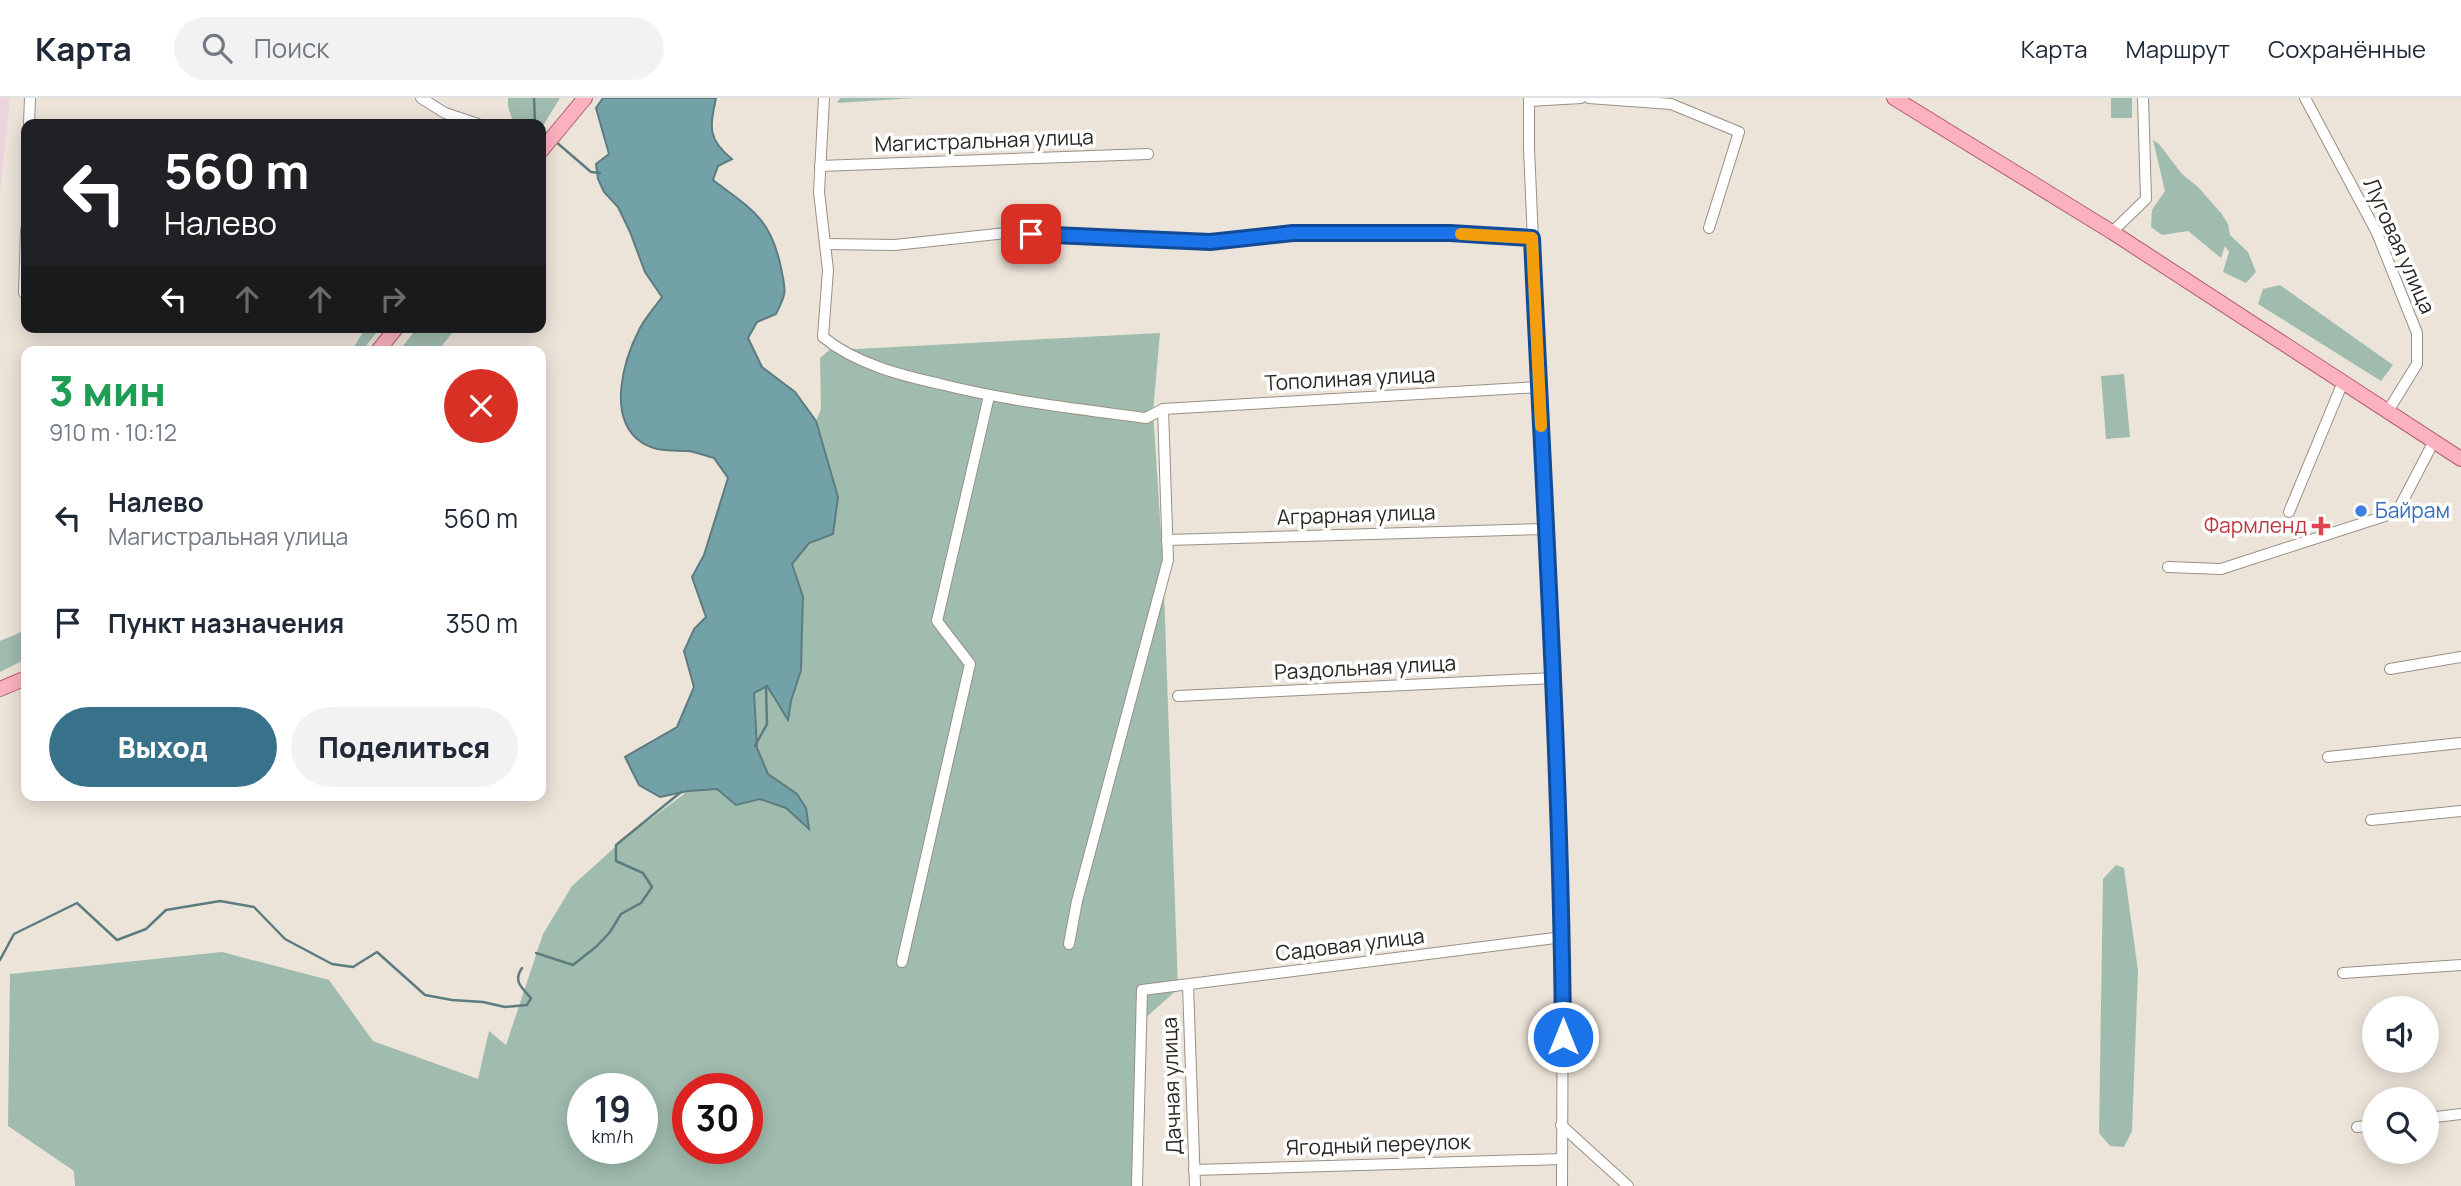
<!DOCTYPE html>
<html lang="ru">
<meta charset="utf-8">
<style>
body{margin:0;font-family:Manrope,sans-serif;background:#f2f2f3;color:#1f2937;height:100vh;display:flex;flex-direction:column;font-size:26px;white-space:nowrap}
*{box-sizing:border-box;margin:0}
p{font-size:23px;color:#747a83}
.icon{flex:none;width:38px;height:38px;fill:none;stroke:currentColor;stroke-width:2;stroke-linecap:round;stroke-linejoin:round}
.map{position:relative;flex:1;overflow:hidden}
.side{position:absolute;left:21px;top:248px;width:525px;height:455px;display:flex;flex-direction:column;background:#fff;border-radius:14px;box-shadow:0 4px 18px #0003}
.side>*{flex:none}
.hud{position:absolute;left:21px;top:21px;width:525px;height:214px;border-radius:14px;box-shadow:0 4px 18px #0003;background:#202124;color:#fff;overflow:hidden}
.controls{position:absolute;left:2362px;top:898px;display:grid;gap:14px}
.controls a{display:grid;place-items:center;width:77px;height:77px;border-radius:50%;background:#fff;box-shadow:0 4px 18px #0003;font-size:35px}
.speed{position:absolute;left:567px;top:975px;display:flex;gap:14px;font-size:35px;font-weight:700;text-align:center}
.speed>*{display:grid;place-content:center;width:91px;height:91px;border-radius:50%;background:#fff;box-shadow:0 4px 18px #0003;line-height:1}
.speed small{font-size:18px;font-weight:400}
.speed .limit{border:10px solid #d22;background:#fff;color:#111}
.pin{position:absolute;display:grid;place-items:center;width:60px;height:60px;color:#fff;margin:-30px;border-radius:14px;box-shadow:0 4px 10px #0006}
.me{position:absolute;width:77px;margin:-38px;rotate:0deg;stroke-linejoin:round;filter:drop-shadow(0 0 5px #0008)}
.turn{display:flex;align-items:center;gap:24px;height:147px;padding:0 28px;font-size:32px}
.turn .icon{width:91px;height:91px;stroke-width:2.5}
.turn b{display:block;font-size:49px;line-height:60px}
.lanes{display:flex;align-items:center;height:66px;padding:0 28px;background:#0003;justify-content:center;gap:35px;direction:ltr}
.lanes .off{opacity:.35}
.round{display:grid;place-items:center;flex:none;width:74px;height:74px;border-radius:37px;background:#f2f2f3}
.headline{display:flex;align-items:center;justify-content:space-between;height:119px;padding:0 28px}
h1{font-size:42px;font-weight:800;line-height:52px;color:#1e9e55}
.cta{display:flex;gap:14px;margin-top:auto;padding:14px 28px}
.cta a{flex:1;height:80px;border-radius:42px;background:#37728a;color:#fff;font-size:28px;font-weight:800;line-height:80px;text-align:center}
.cta a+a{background:#f2f2f3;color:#1f2937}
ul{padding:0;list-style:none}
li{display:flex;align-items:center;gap:21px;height:105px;padding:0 28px}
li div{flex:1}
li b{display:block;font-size:26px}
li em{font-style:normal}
header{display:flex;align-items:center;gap:42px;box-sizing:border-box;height:98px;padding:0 35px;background:#fff;border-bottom:2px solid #e0e1e3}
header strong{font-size:33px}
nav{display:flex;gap:38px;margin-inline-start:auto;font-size:24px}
.search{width:490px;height:63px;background:#f2f2f3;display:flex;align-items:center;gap:18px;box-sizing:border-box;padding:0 24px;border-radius:38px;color:#747a83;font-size:26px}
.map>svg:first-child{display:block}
.education{fill:#ecd4df}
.green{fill:#a0bcae;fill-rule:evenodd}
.water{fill:#73a1a8;stroke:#5d7c80;stroke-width:2}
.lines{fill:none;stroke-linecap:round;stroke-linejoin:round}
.stream{stroke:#5d7c80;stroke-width:2.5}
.minor-casing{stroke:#999086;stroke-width:12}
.major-casing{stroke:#b15f6d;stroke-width:16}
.minor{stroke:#fff;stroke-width:10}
.major{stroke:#fbb1c0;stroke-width:14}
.route-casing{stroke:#114b97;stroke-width:18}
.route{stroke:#1a73e8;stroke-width:12}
.slow{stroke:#f59e0b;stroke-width:12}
.shop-dot{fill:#3f7fe0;stroke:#fff;stroke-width:2.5}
.health-dot{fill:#e0444e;stroke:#fff;stroke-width:2.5}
.labels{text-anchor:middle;stroke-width:7;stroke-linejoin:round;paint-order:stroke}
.street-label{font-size:21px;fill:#2a2622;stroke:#fff}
.shop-label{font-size:21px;fill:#366cbe;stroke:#fff;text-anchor:start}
.health-label{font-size:21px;fill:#be3a42;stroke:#fff;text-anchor:end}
</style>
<header>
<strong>Карта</strong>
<div class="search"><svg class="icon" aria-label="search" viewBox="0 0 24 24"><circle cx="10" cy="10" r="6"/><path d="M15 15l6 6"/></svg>Поиск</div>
<nav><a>Карта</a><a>Маршрут</a><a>Сохранённые</a></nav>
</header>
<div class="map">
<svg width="2461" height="1088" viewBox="0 0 2461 1088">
<rect width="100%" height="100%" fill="#ede4d9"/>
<path class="education" d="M0,0H10L0,95Z"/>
<g class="green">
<path d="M508,0H560L541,31V26H514L508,9Z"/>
<path d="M840,0H915L837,5Z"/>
<rect x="2111" y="0" width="21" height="20"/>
<path d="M2153,42L2159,46L2182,76L2198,89L2221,115L2228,126L2230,137L2248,154L2256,174L2246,185L2223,174L2229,154L2225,148L2221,160L2188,133L2162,137L2151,129L2152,112L2165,93Z"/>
<path d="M2280,187L2393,267L2381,283L2258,206L2263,191Z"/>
<path d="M366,229H381L361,254H351Z"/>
<path d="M418,229H457L437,254H398Z"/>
<path d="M1160,235L1153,313L1163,466L1178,891L1143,922L1141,1088H75L74,1073L8,1028L10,876L222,854L329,882L373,943L478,981L489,933L506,947L543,836L572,788L625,740L688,693L717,691L736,706L760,701L786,710L809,730L806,710L797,696L768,676L757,650L754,595L767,587L774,602L788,621L791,603L801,572L802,531L803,499L792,466L809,445L833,435L838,399L816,323L821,311L820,260L834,248L856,251ZM583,990H642V1050H583ZM688,990H747V1050H688Z"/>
<path d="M2124,276L2130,339L2106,341L2101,278Z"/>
<path d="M26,532V561L0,574V543Z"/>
<path d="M2116,767L2124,770L2138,873L2132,1033L2124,1049L2110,1048L2099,1035L2103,781Z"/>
</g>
<path class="water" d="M603,0H716C710,29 707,41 732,61L718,68L713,82C751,111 771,120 781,170C786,194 787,194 776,216L757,224L748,240L762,269L795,294L816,323L838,399L833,436L809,445L792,466L803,499L802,531L801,572L791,603L788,622L767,588L754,595L757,650L768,676L797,696L806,710L809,731L786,710L760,701L736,707L717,691L688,693L660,699L639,687L625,659L677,629L694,589L684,553L694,531L706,519L692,479L704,457L728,380L714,360C706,358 697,354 688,353C672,352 655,354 641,344C606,319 624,261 640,230C646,219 655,209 662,199L645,174L630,134L618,109L604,94L598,81L596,66L609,56L596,10Z"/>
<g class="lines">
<g class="stream">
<path d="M534,0L535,26"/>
<path d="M541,31L547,37"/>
<path d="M555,43L591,74L600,75"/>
<path d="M755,648L767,626L766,588"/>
<path d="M536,855L573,867L597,848L610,834L621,816L641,805L652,789L643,775L616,763V747L681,694"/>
<path d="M0,862L14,836L77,805L117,842L146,831L166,812L220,803L254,809L285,841L332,866L353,869L377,854L425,897L452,902L483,904L505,909L527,907L531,900C521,889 513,883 522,870"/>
</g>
<g class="minor-casing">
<g id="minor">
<path d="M421,0L445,15L478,26"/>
<path d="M824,0L819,94L828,172L823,239C856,266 900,277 940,286C1008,303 1077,311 1146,320L1163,311L1539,289"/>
<path d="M1529,0V50L1563,839L1562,1088"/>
<path d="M1589,0L1671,6L1739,34L1709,130"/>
<path d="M2305,0L2377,135L2417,235V266L2388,313"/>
<path d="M1529,3L1581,0"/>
<path d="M29,26L30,0"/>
<path d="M820,68L1148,56"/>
<path d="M2112,134L2146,101L2143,0"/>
<path d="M825,146L895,147L1006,135L1210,144L1293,135H1450L1532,140"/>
<path d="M24,195L26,132"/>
<path d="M2289,414L2343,284"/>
<path d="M1167,442L1545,431"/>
<path d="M2168,469L2221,471L2397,414L2434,343"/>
<path d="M2390,571L2461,559"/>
<path d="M1178,598L1553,580"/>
<path d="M2328,659L2461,645"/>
<path d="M2371,722L2461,713"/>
<path d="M1069,846L1077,803L1168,462L1163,311"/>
<path d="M902,864L970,566L937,523L989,298"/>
<path d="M2343,875L2461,867"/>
<path d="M1188,887L1195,1088"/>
<path d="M2427,1020L2461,1016"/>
<path d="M1561,1027L1628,1088"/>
<path d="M2357,1029L2375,1027"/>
<path d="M1194,1072L1562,1061"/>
<path d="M1137,1088L1142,892L1563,839"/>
</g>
</g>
<g class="major-casing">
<g id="major">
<path d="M1894,0L2112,134L2461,361"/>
<path d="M541,53L585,0"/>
<path d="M377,254L397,229"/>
<path d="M0,591L26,580"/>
</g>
</g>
<use href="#minor" class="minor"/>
<use href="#major" class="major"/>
</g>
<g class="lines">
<g class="route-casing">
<path id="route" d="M1031,136L1210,144L1293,135H1450L1532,140C1544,406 1561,673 1563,939"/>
</g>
<use href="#route" class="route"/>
<path class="slow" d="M1461,136L1532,140L1541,328"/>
</g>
<circle class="shop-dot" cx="2361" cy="413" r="7"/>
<path class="health-dot" d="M2317.5 417.5h7v7h7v7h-7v7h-7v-7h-7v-7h7z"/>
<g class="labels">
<g class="street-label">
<text transform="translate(984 43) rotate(-2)" y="7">Магистральная улица</text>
<text transform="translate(2399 148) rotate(66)" y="7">Луговая улица</text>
<text transform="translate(1350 281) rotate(-3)" y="7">Тополиная улица</text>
<text transform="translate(1356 417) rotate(-2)" y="7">Аграрная улица</text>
<text transform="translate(1365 570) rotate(-3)" y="7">Раздольная улица</text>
<text transform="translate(1350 847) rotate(-7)" y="7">Садовая улица</text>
<text transform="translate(1172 988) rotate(-92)" y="7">Дачная улица</text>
<text transform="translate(1378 1047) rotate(-2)" y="7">Ягодный переулок</text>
</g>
<g class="shop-label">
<text x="2375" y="420">Байрам</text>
</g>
<g class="health-label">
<text x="2307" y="435">Фармленд</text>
</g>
</g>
</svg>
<div class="controls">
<a><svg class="icon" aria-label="sound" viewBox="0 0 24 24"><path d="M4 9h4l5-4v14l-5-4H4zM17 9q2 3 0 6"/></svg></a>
<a><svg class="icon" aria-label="search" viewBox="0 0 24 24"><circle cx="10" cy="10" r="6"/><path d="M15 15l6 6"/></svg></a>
</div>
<div class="speed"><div>19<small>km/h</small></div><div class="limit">30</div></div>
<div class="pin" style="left:1031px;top:136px;background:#d93025"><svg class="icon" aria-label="arrive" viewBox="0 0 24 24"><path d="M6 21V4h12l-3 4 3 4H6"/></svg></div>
<svg class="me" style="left:1563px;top:939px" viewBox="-20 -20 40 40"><circle r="17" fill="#1a73e8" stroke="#fff" stroke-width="3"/><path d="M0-11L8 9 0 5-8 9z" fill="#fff"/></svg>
<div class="hud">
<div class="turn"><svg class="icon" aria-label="left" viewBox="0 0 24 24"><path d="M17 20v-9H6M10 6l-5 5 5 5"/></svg><div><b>560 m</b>Налево</div></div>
<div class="lanes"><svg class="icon" aria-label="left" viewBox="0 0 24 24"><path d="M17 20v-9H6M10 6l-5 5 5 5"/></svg><svg class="icon off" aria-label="ahead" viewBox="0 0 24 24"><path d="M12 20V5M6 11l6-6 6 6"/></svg><svg class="icon off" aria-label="ahead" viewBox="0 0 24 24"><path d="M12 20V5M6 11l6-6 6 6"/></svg><svg class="icon off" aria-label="right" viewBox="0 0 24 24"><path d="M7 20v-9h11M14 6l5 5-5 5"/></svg></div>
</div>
<section class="side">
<div class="headline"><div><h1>3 мин</h1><p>910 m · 10:12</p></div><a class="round" style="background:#d93025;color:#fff"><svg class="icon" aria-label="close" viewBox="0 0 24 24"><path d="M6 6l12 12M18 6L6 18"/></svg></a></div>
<ul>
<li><svg class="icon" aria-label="left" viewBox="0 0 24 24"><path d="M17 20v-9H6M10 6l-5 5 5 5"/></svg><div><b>Налево</b><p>Магистральная улица</p></div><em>560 m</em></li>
<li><svg class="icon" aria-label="arrive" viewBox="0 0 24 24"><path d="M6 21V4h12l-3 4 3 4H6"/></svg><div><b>Пункт назначения</b></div><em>350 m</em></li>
</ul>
<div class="cta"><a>Выход</a><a>Поделиться</a></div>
</section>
</div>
